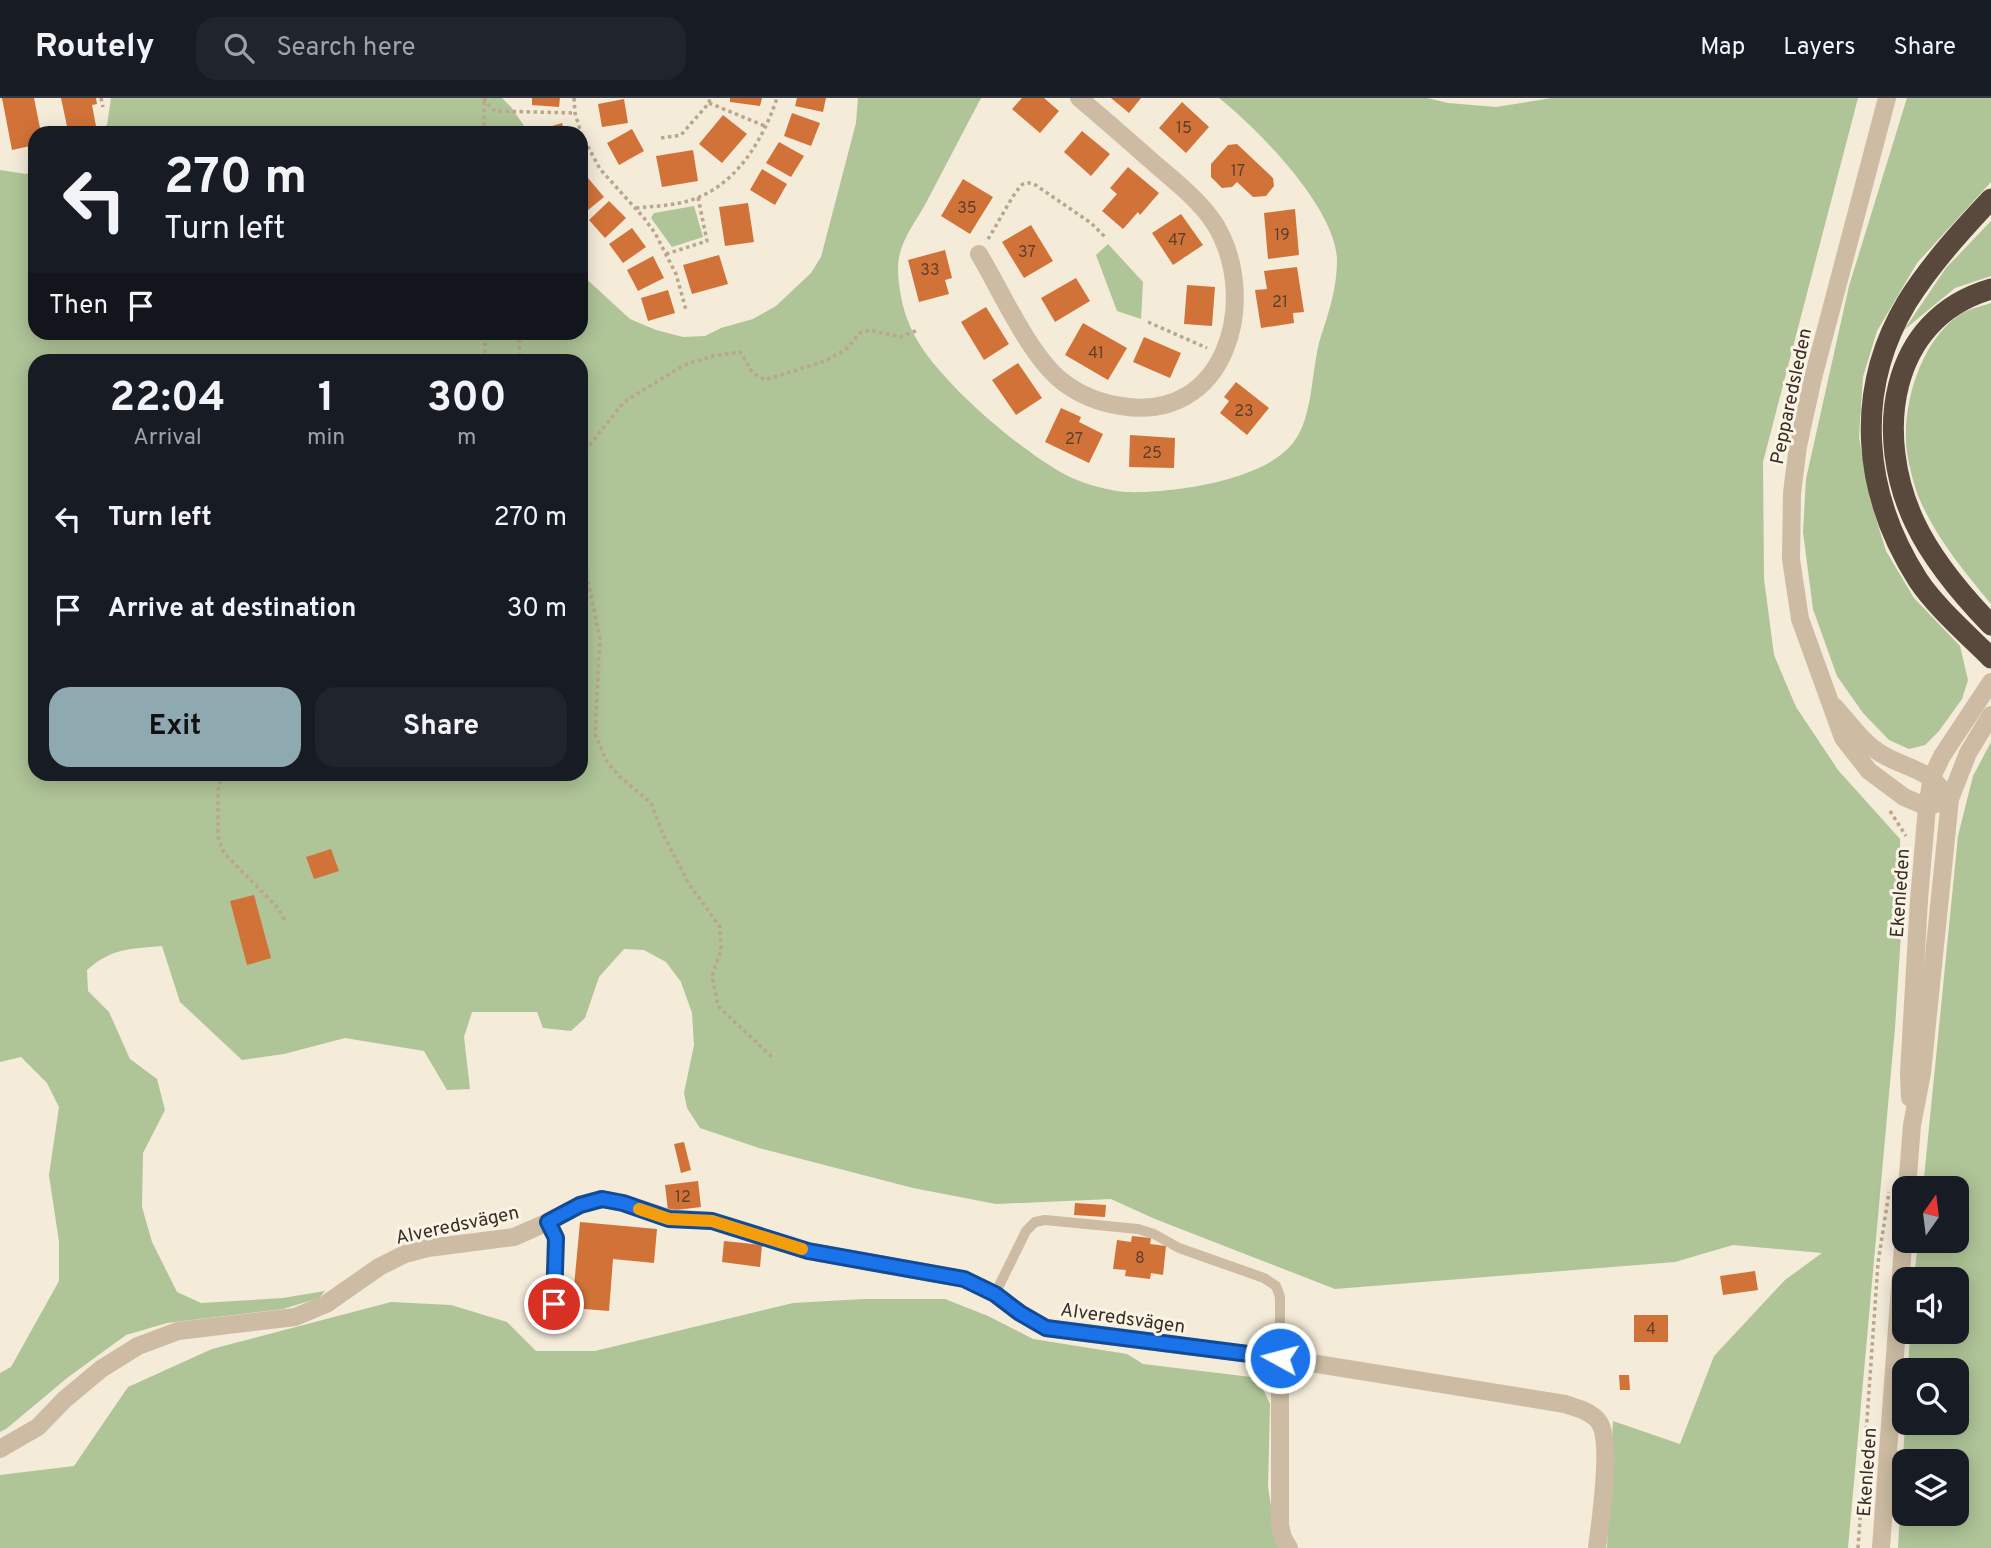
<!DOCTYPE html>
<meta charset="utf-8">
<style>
body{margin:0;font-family:Overpass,sans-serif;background:#20242c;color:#f1f3f6;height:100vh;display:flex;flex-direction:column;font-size:26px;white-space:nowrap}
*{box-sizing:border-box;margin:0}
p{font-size:23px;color:#9ea1a6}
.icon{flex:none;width:38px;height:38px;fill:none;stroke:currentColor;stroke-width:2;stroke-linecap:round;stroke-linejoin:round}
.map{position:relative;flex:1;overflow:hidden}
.side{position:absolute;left:28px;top:256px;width:560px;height:427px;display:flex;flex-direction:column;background:#171b24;border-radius:21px;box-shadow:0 4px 18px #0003}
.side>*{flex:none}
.banner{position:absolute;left:28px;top:28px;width:560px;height:214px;border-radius:21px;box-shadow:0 4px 18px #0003;background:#171b24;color:#f1f3f6;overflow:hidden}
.needle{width:46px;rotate:14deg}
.buttons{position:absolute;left:1892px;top:1078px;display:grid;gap:14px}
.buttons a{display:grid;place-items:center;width:77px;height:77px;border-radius:14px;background:#171b24;box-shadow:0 4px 18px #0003;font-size:35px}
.pin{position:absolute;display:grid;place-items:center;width:60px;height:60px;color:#fff;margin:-30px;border:4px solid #fff;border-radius:50%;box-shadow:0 2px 7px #0007}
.me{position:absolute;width:77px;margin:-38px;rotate:277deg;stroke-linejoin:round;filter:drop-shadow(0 0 5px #0008)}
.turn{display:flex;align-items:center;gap:24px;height:147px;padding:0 21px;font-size:32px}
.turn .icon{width:91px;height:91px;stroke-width:2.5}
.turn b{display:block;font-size:49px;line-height:60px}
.then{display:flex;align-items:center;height:66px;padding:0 21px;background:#0003;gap:14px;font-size:26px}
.eta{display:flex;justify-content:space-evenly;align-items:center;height:119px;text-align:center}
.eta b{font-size:42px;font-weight:700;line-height:49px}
.cta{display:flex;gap:14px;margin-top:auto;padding:14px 21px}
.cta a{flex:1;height:80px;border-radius:21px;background:#8fa9b1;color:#111;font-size:28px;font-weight:700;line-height:80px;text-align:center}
.cta a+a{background:#20242c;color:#f1f3f6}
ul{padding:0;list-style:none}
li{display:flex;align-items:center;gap:21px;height:91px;padding:0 21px}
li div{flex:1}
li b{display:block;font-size:26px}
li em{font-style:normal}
header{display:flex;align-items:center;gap:42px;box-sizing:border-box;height:98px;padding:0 35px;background:#171b24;border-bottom:2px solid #363941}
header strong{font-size:33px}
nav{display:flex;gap:38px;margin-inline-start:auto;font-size:24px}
.search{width:490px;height:63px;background:#20242c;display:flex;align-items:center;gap:18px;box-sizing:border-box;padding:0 24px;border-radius:21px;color:#9ea1a6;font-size:26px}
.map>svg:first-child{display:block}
.green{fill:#afc497;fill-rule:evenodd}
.building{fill:#d17339}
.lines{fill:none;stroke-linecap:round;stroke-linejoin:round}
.path{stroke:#b9a68d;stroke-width:3.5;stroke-dasharray:3.5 3.5;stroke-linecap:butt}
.service{stroke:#cdbca3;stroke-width:10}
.minor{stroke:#cdbca3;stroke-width:18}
.tertiary{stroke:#cdbca3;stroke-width:18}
.motorway{stroke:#59493c;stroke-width:21}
.route-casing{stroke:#114b97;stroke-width:18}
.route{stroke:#1a73e8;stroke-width:12}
.slow{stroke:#f59e0b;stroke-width:12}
.labels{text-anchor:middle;stroke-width:6;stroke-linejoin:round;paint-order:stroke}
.number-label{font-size:16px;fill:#5e3f2b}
.street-label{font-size:19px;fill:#372e26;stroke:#fbf4e5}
</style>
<header>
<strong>Routely</strong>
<div class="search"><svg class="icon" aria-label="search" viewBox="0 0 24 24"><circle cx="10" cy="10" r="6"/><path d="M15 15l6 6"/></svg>Search here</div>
<nav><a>Map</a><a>Layers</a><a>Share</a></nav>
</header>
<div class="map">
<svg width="1991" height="1450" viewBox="0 0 1991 1450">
<rect width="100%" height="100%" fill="#f4ebd9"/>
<g class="green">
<path d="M111,0H502L511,9L529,35H96L107,27Z"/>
<path d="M858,0H981C963,34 945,69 927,103C916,124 899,143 898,168C898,188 902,210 910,228C929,276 1018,351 1064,376C1078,384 1100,390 1117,393C1142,397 1196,390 1221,383C1247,376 1276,366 1293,345C1314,319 1311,269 1321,238C1329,214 1337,189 1337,163C1337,111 1258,31 1219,0H1427L1448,5L1496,9L1552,0H1858L1763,364L1764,481L1774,557L1796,609L1838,672L1900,741L1901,835L1895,930L1848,1450H1607L1613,1323L1680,1346L1714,1258L1785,1182L1822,1155L1733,1147L1675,1164L1335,1191L1155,1121L1111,1101L996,1106L913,1090L759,1050L700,1030L687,1010L684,995L694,947L692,915L681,884L666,864L644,852L624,851L599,879L585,920L571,933L543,930L537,914H472L464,939L470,991L447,992L424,953L345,940L284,956L242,962L180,904L162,848C129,851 112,850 87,872L88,893L109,914L130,961L157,981L165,1012L143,1055L142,1109L152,1144L177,1194L201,1205L283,1200L325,1193L319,1200L283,1211L167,1225L126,1237L67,1280L6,1331L0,1334V1275L11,1269L59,1183V1144L49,1077L59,1009L47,985L21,959L0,964V72L26,76L35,72V234H581V176L630,221L656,232L683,239L705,238L721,230L753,221L776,208L811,175L821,159L856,25ZM35,262H581V676H35Z"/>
<path d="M1907,0H1991V84L1917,165L1877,233L1863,279L1859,339L1870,401L1886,453L1914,500L1960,548L1968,582L1962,601L1939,633L1925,647L1909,651L1889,642L1863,615L1837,578L1813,511L1803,434L1806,381L1849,188Z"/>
<path d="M694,108L703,139L672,149L651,120L654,115Z"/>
<path d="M1991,123V178L1955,190L1904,232L1946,170Z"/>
<path d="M1108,146L1143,184L1141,221L1117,213L1096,157Z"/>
<path d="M1991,205V506C1964,473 1936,440 1919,400C1914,387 1906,358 1906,343C1904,300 1923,240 1961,216C1969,211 1982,208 1991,205Z"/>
<path d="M1991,644V1450H1898L1905,1325H1956V1272H1908L1910,1234H1956V1181H1914L1918,1143H1956V1090H1923L1958,738L1973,678ZM1904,1363H1956V1416H1904Z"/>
<path d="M864,1201H945L988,1218L1033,1241L1127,1256L1143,1266L1251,1279L1263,1291L1270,1306L1268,1389L1276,1440L1283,1450H0V1377L74,1368L128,1289L212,1251L391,1204L451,1207L507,1224L536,1253H595L793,1205Z"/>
</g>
<g class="building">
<path d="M2,0H34L41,35H35V47L12,52Z"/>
<path d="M61,0H96L97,6L92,7L96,28L68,33Z"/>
<path d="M532,0H560L559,9L532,7Z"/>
<path d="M730,0H762L760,8L730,4Z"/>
<path d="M797,0H826L823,14L795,8Z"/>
<path d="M1022,0H1044L1059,13L1040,35L1012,11Z"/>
<path d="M1111,0H1141L1129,15Z"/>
<path d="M624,1L628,25L602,29L598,6Z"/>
<path d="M1182,4L1209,29L1186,55L1159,30Z"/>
<path d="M792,15L820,25L811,48L784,38Z"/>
<path d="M723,17L747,36L722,65L699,46Z"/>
<path d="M562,25L565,35H532V34Z"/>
<path d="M632,31L644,53L619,67L607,45Z"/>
<path d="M1082,33L1110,56L1091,78L1064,54Z"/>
<path d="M779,44L804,58L791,79L766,65Z"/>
<path d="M1237,46L1273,80L1274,88L1266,98L1253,99L1237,84L1232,89L1222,90L1211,79V66L1228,47Z"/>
<path d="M693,52L698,83L662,89L656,58Z"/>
<path d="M1128,69L1159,95L1140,117L1138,114L1123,131L1102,113L1117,96L1110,90Z"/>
<path d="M762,71L787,86L775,107L750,92Z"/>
<path d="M588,80L604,99L582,117L581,86Z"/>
<path d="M963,81L993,99L970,136L941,118Z"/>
<path d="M609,103L626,120L605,140L589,122Z"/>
<path d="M748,105L754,144L725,148L719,109Z"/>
<path d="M1295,111L1299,157L1268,161L1264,115Z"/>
<path d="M1181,116L1203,147L1173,167L1152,135Z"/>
<path d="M1031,127L1053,163L1024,180L1002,144Z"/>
<path d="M632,130L646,149L623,165L609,146Z"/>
<path d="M945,152L952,180L945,182L949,196L919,204L908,162Z"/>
<path d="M719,157L728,186L692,196L683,167Z"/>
<path d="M653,158L664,180L638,193L627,172Z"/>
<path d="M1297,169L1304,214L1293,215L1294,225L1261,230L1255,192L1267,191L1264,173Z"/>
<path d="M1076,180L1090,203L1055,224L1041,200Z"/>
<path d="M1187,187L1215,189L1212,228L1184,226Z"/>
<path d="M668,192L675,215L648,223L641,200Z"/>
<path d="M986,209L1009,246L984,262L961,224Z"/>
<path d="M1083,225L1127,250L1108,282L1065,257Z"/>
<path d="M1144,239L1181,255L1170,280L1133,264Z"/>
<path d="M1018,265L1042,300L1016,317L992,282Z"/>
<path d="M1236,284L1269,310L1247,337L1220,315L1229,303L1224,299Z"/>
<path d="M1061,310L1081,319L1079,324L1103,336L1089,365L1045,344Z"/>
<path d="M1130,337L1175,340L1174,370L1129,369Z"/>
<path d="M331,751L339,773L314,781L306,759Z"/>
<path d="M254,797L271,860L247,867L230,803Z"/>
<path d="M684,1044L691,1072L681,1075L674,1046Z"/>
<path d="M698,1083L701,1109L668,1113L665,1087Z"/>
<path d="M1075,1105L1106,1107L1105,1119L1074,1117Z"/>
<path d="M580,1124L657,1131L654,1165L613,1161L609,1213L572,1210Z"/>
<path d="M1132,1138L1151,1140L1150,1146L1166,1148L1163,1177L1151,1175L1150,1181L1125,1178L1126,1172L1113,1171L1117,1142L1131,1144Z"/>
<path d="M724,1143L762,1147L760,1169L722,1164Z"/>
<path d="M1755,1173L1758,1192L1723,1197L1720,1178Z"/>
<rect x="1634" y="1217" width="34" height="27"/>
<path d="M1619,1277H1629L1630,1292H1620Z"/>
</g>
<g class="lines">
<g class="path">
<path d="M101,0L103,9"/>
<path d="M484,0L486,5L495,13L575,15"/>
<path d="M574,0L575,15L581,35"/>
<path d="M709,5L765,28"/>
<path d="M484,35V2"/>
<path d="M581,36L600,71L644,120L655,135L676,176L686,212"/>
<path d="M661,40L681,37L709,5L710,0"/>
<path d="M636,110C654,108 673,108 691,102C736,88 763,42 777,0"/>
<path d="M988,141C995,131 1015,91 1023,86C1027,84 1030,85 1034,86L1091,125L1105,139"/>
<path d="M666,156L707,143L698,99"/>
<path d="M1148,224L1207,250"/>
<path d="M519,234L520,262"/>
<path d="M485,262V234"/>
<path d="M581,358L624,304L684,267L713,258L740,254L753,275L765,282L825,263L845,252L860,235L870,232L900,239L918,232"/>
<path d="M581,449L600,541L595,636L607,664L619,678L651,705L663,736L689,786L720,829L721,852L712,878L718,908L772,959"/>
<path d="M223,676L218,692V739L224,755L278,810L286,824"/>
<path d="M1890,713L1906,738"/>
<path d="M1858,1450L1878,1165L1889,1094"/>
</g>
<g class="service">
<path d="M548,1124L556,1140L555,1225"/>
<path d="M995,1196L1026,1133L1035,1124L1045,1122L1138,1131L1154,1136L1179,1150L1264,1180L1276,1188L1280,1199V1260"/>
</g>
<g class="minor">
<path d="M979,156C1001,193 1030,259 1063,284C1080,297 1101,305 1121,308C1226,326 1261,202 1215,126C1200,103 1176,84 1155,66C1130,44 1105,22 1079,0"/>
<path d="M1280,1260V1427L1283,1440L1289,1450"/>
<path d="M0,1351L38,1329L64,1302L101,1271L138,1248L178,1233L295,1219L326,1206L379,1169L405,1156L428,1150L514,1139L548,1124L580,1107L602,1101L623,1105L669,1120L712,1123L808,1153L964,1181L995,1196L1020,1215L1046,1230L1280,1260L1565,1306C1576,1310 1591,1313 1599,1324C1613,1344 1600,1424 1597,1450"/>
</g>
<g class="tertiary">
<path d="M1887,0L1813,280L1798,348L1792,395L1791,461L1800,521L1843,640L1869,673L1904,699L1927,709L1950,701"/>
<path d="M1835,609C1848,623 1861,643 1877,653C1896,667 1924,670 1939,688"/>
<path d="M1910,1000L1909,975L1919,802L1927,709L1932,679L1942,658L1991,584"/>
<path d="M1907,1090L1912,1027L1922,975L1950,701L1968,655L1991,617"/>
<path d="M1881,1450L1904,1134"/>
</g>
<g class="motorway">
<path d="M1991,101C1961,133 1930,167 1907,204C1853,294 1863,396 1918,482C1935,508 1968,537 1991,560"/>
<path d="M1991,191C1887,221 1874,339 1915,425C1933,463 1962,497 1991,527"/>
</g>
</g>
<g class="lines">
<g class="route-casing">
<path id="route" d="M554,1206L556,1140L548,1124L580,1107L602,1101L623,1105L669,1121L712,1123L808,1153L964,1181L995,1196L1020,1215L1046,1230L1280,1260"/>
</g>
<use href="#route" class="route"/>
<path class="slow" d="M639,1111L669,1121L712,1123L802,1151"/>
</g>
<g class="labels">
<g class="number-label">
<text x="1184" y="35">15</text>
<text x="1238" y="78">17</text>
<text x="967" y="115">35</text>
<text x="1282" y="142">19</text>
<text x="1177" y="147">47</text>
<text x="1027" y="159">37</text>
<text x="930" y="177">33</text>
<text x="1280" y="209">21</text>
<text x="1096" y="260">41</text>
<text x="1244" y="318">23</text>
<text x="1074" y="346">27</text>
<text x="1152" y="360">25</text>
<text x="683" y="1104">12</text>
<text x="1140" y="1165">8</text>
<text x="1651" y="1236">4</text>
</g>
<g class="street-label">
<text transform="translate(1790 298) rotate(-78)" y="7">Pepparedsleden</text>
<text transform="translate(1899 795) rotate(-86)" y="7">Ekenleden</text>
<text transform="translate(457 1126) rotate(-12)" y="7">Alveredsvägen</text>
<text transform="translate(1123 1219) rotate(8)" y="7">Alveredsvägen</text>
<text transform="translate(1866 1374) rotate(-86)" y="7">Ekenleden</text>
</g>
</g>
</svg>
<div class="buttons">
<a><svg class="needle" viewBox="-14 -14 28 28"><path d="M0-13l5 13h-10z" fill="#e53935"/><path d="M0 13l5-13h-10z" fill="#9ea1a6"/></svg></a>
<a><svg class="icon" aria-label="sound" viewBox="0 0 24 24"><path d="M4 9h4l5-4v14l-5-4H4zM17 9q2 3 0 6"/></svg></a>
<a><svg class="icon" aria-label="search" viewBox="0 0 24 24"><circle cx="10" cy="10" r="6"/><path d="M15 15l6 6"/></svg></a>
<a><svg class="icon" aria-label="layers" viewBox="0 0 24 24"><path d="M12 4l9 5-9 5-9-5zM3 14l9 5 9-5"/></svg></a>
</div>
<div class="pin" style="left:554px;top:1206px;background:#d93025"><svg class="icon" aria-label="arrive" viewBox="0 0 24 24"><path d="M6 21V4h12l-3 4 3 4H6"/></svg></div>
<svg class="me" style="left:1280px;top:1260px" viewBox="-20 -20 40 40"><circle r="17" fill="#1a73e8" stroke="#fff" stroke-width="3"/><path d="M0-11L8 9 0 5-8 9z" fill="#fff"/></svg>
<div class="banner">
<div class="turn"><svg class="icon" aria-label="left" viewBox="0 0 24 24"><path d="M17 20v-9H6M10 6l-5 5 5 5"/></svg><div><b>270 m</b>Turn left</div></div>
<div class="then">Then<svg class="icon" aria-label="arrive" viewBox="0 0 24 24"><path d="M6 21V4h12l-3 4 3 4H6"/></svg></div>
</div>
<section class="side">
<div class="eta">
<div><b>22:04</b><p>Arrival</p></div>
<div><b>1</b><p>min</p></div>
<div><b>300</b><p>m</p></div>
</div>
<ul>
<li><svg class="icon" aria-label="left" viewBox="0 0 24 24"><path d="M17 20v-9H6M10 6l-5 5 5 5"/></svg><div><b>Turn left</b></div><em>270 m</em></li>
<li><svg class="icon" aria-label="arrive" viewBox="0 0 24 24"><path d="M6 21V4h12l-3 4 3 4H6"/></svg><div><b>Arrive at destination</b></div><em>30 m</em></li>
</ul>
<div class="cta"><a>Exit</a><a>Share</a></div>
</section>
</div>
